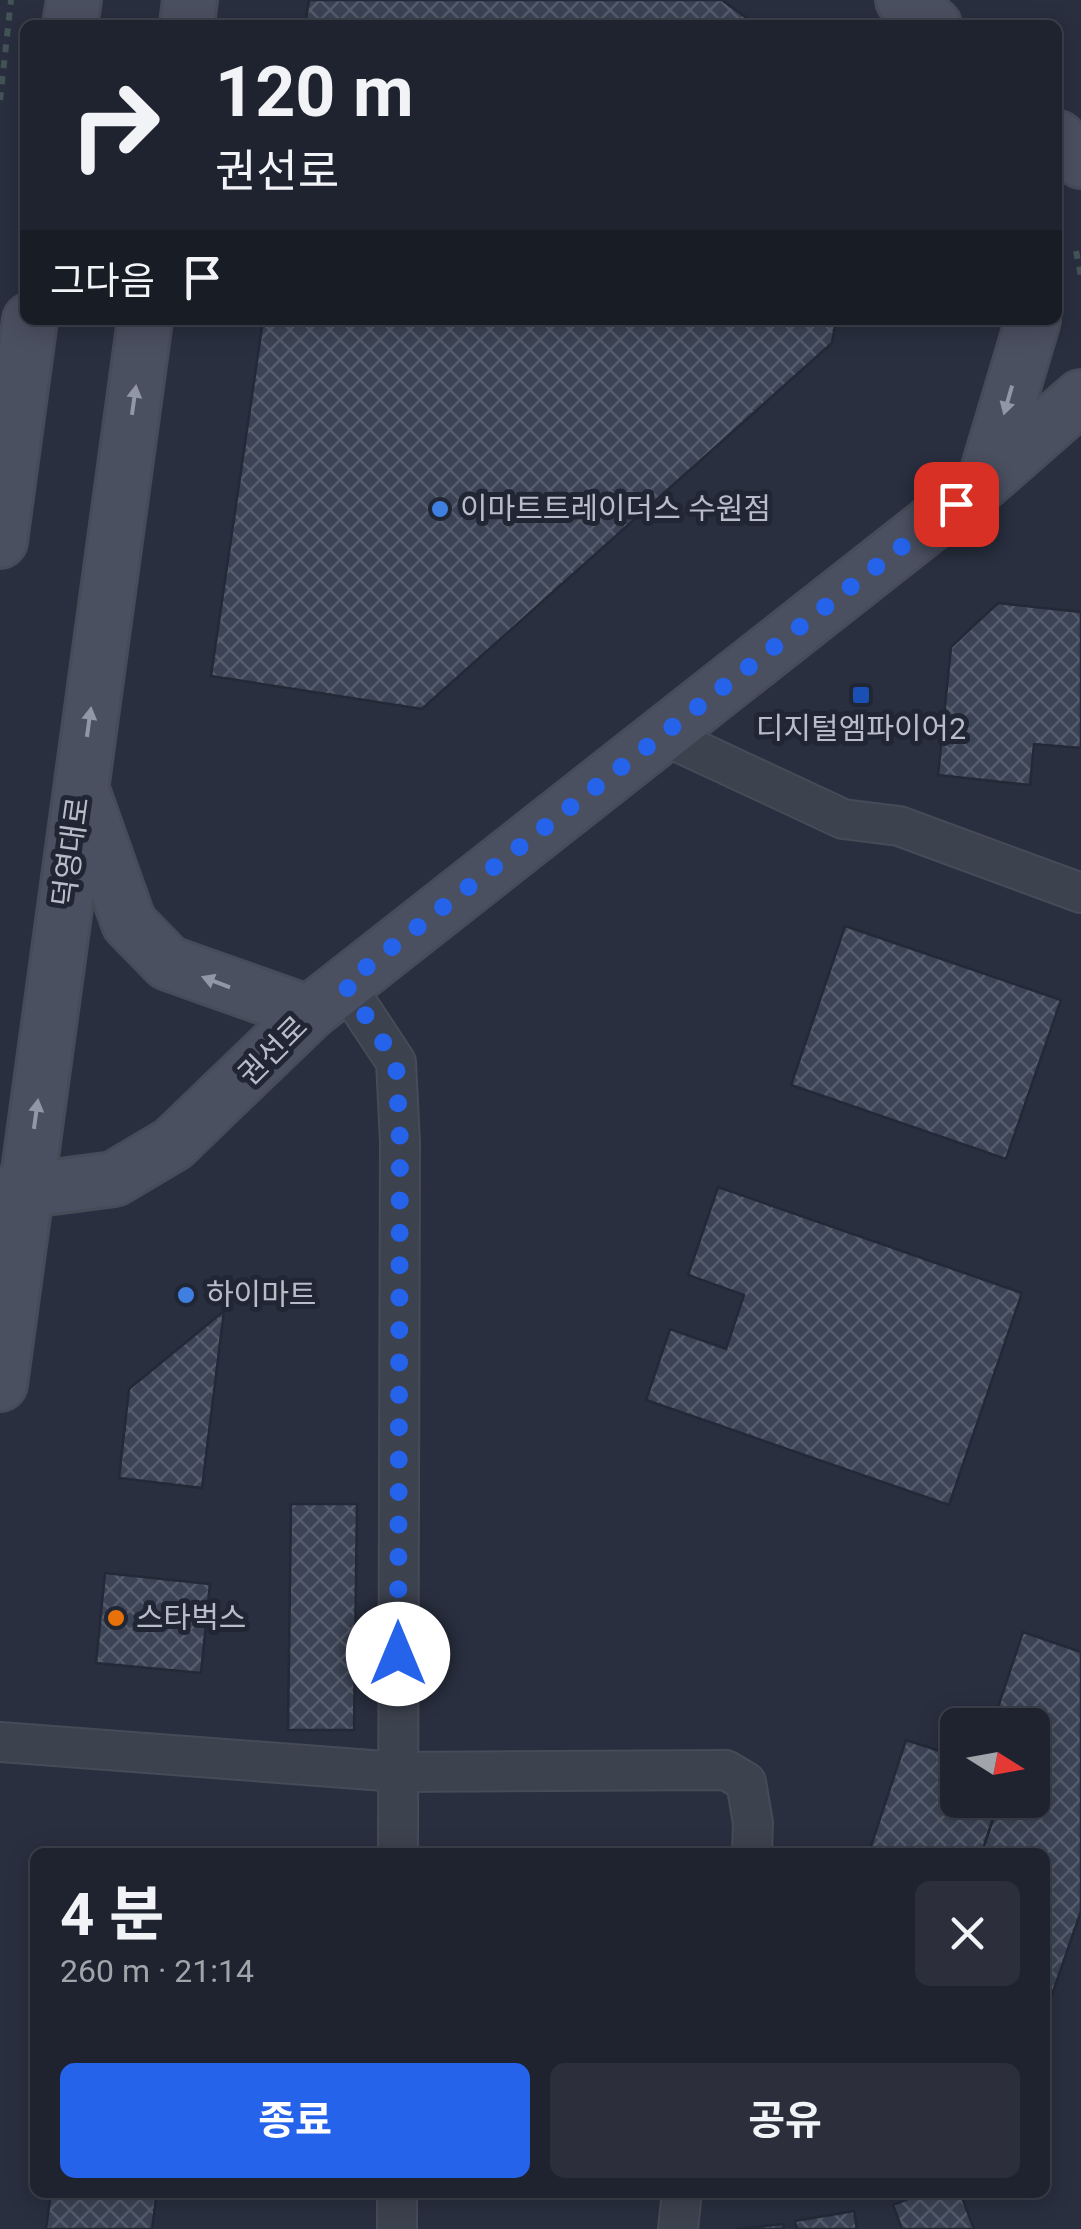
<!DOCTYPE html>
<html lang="ko">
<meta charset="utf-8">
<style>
body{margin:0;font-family:Roboto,"Noto Sans KR",sans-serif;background:#2c2f3b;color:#f1f3f6;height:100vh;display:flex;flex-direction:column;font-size:38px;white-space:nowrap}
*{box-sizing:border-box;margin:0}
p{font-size:32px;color:#a1a4aa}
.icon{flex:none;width:55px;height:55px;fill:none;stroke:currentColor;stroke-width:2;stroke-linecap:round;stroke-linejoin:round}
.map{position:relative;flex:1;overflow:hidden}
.panel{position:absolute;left:30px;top:1848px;width:1020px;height:350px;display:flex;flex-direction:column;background:#1f232f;border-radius:15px;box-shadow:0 5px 25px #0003,0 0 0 2px #3c404b}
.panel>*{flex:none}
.banner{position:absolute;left:20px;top:20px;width:1042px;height:305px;border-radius:15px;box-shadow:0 5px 25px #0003,0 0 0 2px #3c404b;background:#1f232f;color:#f1f3f6;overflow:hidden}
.needle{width:65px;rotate:101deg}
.fabs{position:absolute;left:940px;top:1708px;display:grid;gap:20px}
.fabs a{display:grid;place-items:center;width:110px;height:110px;border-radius:15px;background:#1f232f;box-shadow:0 5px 25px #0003,0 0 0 2px #3c404b;font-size:50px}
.pin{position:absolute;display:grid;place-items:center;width:85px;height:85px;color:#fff;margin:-42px;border-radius:20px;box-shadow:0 5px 15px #0006}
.me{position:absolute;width:110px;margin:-55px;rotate:0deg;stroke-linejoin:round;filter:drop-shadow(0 0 8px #0008)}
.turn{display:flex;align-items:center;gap:35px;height:210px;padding:0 30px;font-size:45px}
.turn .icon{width:130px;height:130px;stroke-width:2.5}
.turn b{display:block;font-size:70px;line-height:85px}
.then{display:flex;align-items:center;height:95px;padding:0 30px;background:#0003;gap:20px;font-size:38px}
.round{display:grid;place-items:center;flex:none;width:105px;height:105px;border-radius:15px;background:#2c2f3b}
.overview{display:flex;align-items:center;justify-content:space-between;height:170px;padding:0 30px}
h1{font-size:60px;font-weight:700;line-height:75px}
.primary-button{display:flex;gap:20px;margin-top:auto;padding:20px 30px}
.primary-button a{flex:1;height:115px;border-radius:15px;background:#2563eb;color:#fff;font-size:40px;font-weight:700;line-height:115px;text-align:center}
.primary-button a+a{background:#2c2f3b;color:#f1f3f6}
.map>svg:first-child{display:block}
.building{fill:url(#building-cross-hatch);stroke:#232936;stroke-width:2.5}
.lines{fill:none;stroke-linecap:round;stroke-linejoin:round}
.street-casing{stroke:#464b58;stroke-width:42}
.secondary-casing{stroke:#464b58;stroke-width:58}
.path{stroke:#445358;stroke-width:6;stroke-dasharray:8 8;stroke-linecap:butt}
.street{stroke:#3d424f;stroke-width:38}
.secondary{stroke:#4b5061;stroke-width:52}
.oneway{fill:#9297a5}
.route{stroke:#2563eb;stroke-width:18;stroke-dasharray:0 32.4}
.shop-dot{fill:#3f7fe0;stroke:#212634;stroke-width:4}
.transit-dot{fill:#1a4fb4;stroke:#212634;stroke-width:4}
.food-dot{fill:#e8710a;stroke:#212634;stroke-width:4}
.labels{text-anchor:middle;stroke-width:10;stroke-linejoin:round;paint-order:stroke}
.poi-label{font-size:30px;fill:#b9bdc9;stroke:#212634;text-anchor:start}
.street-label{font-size:30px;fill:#b9bdc9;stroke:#212634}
</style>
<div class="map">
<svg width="1081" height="2229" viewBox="0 0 1081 2229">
<defs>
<pattern id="building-cross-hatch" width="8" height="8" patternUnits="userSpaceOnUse" patternTransform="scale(2.5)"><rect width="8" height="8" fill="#3b4354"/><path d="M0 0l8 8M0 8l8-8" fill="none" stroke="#555c6b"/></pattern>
</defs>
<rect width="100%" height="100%" fill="#292f3f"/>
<g class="building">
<path d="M309,0H722L756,25H305Z"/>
<path d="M263,320H836L832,343L422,709L211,676Z"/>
<path d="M998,603L1081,612V748L1034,744L1030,785L938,775L951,647Z"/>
<path d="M845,926L1061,1000L1006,1159L791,1085Z"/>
<path d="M718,1187L1022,1293L949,1505L646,1400L670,1329L726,1349L744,1295L688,1275Z"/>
<path d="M224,1311L202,1488L119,1478L129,1389Z"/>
<path d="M291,1504H357L354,1730H288Z"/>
<path d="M105,1573L210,1584L201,1673L96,1663Z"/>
<path d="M1023,1632L1081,1652V1911L1045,2015V1852H982L999,1800H1032V1725H992Z"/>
<path d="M906,1740L958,1757V1800H999L982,1852H869Z"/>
<path d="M51,2192H157L152,2229H46Z"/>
<path d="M925,2192H960L974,2229H902L893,2205Z"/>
<path d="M854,2211L857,2229H797L795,2221Z"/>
<path d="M783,2224L784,2229H736Z"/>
</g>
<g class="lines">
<g class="street-casing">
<g id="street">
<path d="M663,735L843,819L899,826L1081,893"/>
<path d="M345,985L396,1062L400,1142L398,1852"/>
<path d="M0,1742L398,1772L726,1770L746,1782L753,1823L752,1852"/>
<path d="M397,2229V2192"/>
<path d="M678,2229L682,2192"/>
</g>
</g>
<g class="secondary-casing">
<g id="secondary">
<path d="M903,0L934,25"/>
<path d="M70,25L74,0"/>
<path d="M187,25L190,0"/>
<path d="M1058,138L1081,161"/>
<path d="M985,481L1033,320"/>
<path d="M0,541L30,320"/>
<path d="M83,793L129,923L168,963L309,1013"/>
<path d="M0,1194L114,1179L173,1144L309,1013L985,481L1081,397"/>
<path d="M0,1384L145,320"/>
</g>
</g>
<g class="path">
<path d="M0,100L11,0"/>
<path d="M1076,251L1081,276"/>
</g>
<use href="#street" class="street"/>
<use href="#secondary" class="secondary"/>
</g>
<defs><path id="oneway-solid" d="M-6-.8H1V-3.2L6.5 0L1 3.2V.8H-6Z" transform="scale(2.5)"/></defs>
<g class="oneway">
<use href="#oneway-solid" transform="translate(134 400) rotate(-82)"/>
<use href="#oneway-solid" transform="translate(1008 400) rotate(106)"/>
<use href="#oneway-solid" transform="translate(89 722) rotate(-82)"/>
<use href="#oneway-solid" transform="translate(216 982) rotate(-159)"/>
<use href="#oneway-solid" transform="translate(36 1114) rotate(-82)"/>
</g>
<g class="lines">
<path class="route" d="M398,1654L400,1142L396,1062L345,984L956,504"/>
</g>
<g class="shop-dot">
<circle cx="440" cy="509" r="10"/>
<circle cx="186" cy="1295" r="10"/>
</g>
<rect class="transit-dot" x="851" y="685" width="20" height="20" rx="5"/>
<circle class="food-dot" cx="116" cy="1618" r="10"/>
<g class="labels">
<g class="poi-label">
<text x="460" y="519">이마트트레이더스 수원점</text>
<text x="861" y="739" text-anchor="middle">디지털엠파이어2</text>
<text x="206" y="1305">하이마트</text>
<text x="136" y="1628">스타벅스</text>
</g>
<g class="street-label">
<text transform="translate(71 852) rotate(-82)" y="10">덕영대로</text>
<text transform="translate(273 1051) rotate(-45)" y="10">권선로</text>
</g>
</g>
</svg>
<div class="fabs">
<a><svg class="needle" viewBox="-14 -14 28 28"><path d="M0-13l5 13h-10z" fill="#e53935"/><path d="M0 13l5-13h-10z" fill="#a1a4aa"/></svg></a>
</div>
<div class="pin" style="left:956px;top:504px;background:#d93025"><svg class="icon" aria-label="arrive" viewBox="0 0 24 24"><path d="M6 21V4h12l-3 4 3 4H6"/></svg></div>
<svg class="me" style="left:398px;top:1654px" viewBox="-20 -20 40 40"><circle r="19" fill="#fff"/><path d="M0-13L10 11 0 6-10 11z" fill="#2563eb"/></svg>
<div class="banner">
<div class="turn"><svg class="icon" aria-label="right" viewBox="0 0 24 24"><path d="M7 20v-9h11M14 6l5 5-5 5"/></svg><div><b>120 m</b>권선로</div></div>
<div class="then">그다음<svg class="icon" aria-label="arrive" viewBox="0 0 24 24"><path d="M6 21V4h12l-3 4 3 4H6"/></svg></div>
</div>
<section class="panel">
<div class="overview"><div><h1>4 분</h1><p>260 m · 21:14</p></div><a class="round"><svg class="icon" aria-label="close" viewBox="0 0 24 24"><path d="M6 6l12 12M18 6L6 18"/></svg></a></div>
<div class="primary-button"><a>종료</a><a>공유</a></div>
</section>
</div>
